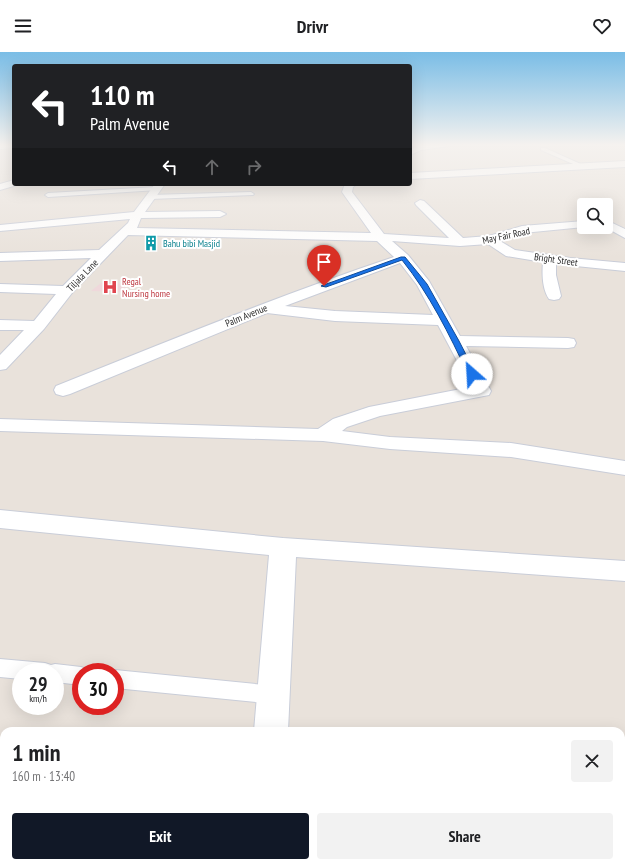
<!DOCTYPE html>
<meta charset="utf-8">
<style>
body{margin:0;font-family:"PT Sans Narrow",sans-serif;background:#f2f2f2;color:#202124;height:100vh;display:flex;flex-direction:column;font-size:15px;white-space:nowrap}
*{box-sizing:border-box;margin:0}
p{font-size:13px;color:#757577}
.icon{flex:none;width:22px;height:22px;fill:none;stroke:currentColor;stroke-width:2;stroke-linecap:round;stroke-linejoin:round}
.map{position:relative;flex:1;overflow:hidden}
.details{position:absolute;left:0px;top:675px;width:625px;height:140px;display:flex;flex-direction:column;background:#fff;border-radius:12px 12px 0 0;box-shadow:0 4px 16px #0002}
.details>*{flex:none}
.top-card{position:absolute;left:12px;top:12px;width:400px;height:122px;border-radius:4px;box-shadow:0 4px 16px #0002;background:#202124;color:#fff;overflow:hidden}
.buttons{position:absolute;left:577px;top:146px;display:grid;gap:8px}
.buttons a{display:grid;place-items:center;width:36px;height:36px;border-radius:4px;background:#fff;box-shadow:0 4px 16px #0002;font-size:20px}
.speed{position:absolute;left:12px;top:611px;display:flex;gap:8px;font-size:20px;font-weight:700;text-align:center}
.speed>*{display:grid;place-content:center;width:52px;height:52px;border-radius:50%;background:#fff;box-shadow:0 4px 16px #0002;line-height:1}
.speed small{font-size:10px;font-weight:400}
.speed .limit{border:6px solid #d22;background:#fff;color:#111}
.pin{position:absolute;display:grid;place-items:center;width:34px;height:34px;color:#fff;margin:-41px -17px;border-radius:50% 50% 50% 0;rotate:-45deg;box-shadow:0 0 4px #0007}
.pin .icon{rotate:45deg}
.me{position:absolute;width:44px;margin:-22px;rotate:334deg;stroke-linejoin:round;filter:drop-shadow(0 0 3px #0008)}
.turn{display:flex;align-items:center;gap:14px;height:84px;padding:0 12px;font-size:18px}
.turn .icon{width:52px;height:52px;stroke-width:2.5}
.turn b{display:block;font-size:28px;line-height:34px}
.lanes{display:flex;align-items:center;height:38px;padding:0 12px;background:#0003;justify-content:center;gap:20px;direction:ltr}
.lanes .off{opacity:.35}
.round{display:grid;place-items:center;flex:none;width:42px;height:42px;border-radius:4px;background:#f2f2f2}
.summary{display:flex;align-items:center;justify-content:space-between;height:68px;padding:0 12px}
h1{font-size:24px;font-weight:800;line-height:30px}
.primary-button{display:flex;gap:8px;margin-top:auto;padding:8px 12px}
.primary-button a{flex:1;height:46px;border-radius:4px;background:#111827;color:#fff;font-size:16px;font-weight:800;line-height:46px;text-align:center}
.primary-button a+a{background:#f2f2f2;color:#202124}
header{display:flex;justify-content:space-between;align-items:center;height:52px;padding:0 12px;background:#fff;font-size:18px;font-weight:800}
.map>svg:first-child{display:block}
.medical{fill:#efd8db}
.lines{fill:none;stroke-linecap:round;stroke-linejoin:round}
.service-casing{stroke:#c9cdd8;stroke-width:2}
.minor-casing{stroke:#c9cdd8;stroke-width:2}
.tertiary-casing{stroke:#c9cdd8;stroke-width:2}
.service{fill:#fff;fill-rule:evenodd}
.minor{fill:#fff;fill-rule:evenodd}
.tertiary{fill:#fff;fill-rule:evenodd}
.route{fill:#1a73e8;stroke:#114b97}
.labels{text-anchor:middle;stroke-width:4;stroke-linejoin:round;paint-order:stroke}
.far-street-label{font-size:10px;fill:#282828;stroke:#fff}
.far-culture-label{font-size:10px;fill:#0d838f;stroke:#fff;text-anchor:start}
.far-health-label{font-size:10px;fill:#be3a42;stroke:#fff;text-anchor:start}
</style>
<header><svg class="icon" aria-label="menu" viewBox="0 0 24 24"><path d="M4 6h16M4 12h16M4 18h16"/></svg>Drivr<svg class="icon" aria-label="heart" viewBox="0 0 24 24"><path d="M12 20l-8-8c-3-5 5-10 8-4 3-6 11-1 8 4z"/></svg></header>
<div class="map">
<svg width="625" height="815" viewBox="0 0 625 815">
<rect width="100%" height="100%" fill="#e9e2db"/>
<path class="medical" d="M101,231L129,232L121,240L91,239Z"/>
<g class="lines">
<g class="service-casing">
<g id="service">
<path d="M541,96H545L585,114L580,115L541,98Z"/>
<path d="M156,135L159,137L158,138L48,145L45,143L48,141Z"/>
<path d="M251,140L254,142L253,143L150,147L147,145L150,143Z"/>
<path d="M0,607L45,611L51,613L55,612L81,615L88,618L89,620H81V633L55,630V620H21V627L0,625Z"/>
<path d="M115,618L275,634L282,636L285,643L282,650L275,652L115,636V620H110Z"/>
</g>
</g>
<g class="minor-casing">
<g id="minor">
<path d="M14,92V96L0,97V93Z"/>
<path d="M430,92H453L449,94L421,98L410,103V98L416,94Z"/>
<path d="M625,109V115L410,127V121Z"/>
<path d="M155,132H165L145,160L220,159L226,162L220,165L141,166L137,176L371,181L342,140L345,132H357L353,135L352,140L384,182L449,186L416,153L415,151L420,148L424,149L463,186L489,184L522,174L584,169V175H586H584L523,181L500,189L515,198L570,206L625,211V219L556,212V223L561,244L559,247L554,248L549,247C542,237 542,221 543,210L506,204L488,192L460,194L392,189L408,203L429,229L460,284L568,286L574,287L576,291L574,295L568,296L466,294L491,339L489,343L380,364L347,375L342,379L390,385L511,391L625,409V423L511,405L390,397L323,389L0,379V367L318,377L333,367L369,355L471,335L438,273L335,269L267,261L70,342L63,344L56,342L54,338L56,334C168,289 280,243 394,205L377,189L128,183L72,241L44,277L6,317L0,318V303L24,278H0V268L34,269L56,242L0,240V232L63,234L91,206L0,209V201L99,198L128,171L130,167L0,179V173L134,160ZM400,211L417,233L433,263L335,259L285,254Z"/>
<path d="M606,168L625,177V186L605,175H606Z"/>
<path d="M0,458L283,486L625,509V529L296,505L288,679H254L269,503L0,476Z"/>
<path d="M216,811H277L278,813L277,815H218Z"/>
</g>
</g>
<g class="tertiary-casing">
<path id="tertiary" d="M14,128V132H18L17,133L0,138V132Z"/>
</g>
<use href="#service" class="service"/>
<use href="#minor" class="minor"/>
<use href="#tertiary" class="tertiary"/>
</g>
<linearGradient id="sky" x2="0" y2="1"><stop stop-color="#7abde6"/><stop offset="0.45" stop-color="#f5f2ef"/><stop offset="1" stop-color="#f5f2ef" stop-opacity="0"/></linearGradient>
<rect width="625" height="206" fill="url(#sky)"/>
<path class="route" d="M401,205H405L427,232L459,289L476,322L475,323L472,324L468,322C449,282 430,243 402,208L326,235L321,234Z"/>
<defs>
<g id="building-bare" transform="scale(1.2)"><path d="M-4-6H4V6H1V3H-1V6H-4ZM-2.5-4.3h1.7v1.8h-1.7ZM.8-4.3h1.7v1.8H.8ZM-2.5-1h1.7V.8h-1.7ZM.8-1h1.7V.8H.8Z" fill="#0f9aa8" stroke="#fff" stroke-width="2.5" paint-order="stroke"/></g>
<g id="hospital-bare" transform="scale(1.2)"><path d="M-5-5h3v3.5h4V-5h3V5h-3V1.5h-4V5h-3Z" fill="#e0444e" stroke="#fff" stroke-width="2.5" paint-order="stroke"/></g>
</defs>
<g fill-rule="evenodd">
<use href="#building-bare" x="151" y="191"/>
<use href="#hospital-bare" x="110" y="235"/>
</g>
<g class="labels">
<g class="far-street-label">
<text transform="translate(506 183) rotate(-12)" y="4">May Fair Road</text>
<text transform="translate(556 207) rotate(8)" y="4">Bright Street</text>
<text transform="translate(82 223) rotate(-46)" y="4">Tiljala Lane</text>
<text transform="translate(246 263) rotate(-22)" y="4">Palm Avenue</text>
</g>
<g class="far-culture-label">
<text x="163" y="195">Bahu bibi Masjid</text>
</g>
<g class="far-health-label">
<text x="122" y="233">Regal<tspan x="122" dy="12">Nursing home</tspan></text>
</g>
</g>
</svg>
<div class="buttons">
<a><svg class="icon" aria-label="search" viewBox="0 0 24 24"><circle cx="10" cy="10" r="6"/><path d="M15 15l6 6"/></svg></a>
</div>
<div class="speed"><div>29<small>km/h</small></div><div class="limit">30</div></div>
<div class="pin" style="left:324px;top:234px;background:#d93025"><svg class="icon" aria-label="arrive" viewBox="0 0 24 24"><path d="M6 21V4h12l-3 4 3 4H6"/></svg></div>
<svg class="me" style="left:472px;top:322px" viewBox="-20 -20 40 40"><circle r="19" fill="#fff"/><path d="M0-13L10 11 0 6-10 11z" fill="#1a73e8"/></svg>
<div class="top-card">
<div class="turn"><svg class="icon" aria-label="left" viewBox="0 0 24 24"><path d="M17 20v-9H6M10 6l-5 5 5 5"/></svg><div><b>110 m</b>Palm Avenue</div></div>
<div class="lanes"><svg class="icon" aria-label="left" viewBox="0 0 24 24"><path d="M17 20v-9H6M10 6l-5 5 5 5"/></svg><svg class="icon off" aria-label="ahead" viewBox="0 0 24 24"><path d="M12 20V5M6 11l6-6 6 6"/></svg><svg class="icon off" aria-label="right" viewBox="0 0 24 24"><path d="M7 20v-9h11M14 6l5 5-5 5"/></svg></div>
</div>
<section class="details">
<div class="summary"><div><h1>1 min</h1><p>160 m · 13:40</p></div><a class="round"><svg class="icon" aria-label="close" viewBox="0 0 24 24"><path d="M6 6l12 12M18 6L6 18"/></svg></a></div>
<div class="primary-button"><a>Exit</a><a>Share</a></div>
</section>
</div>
